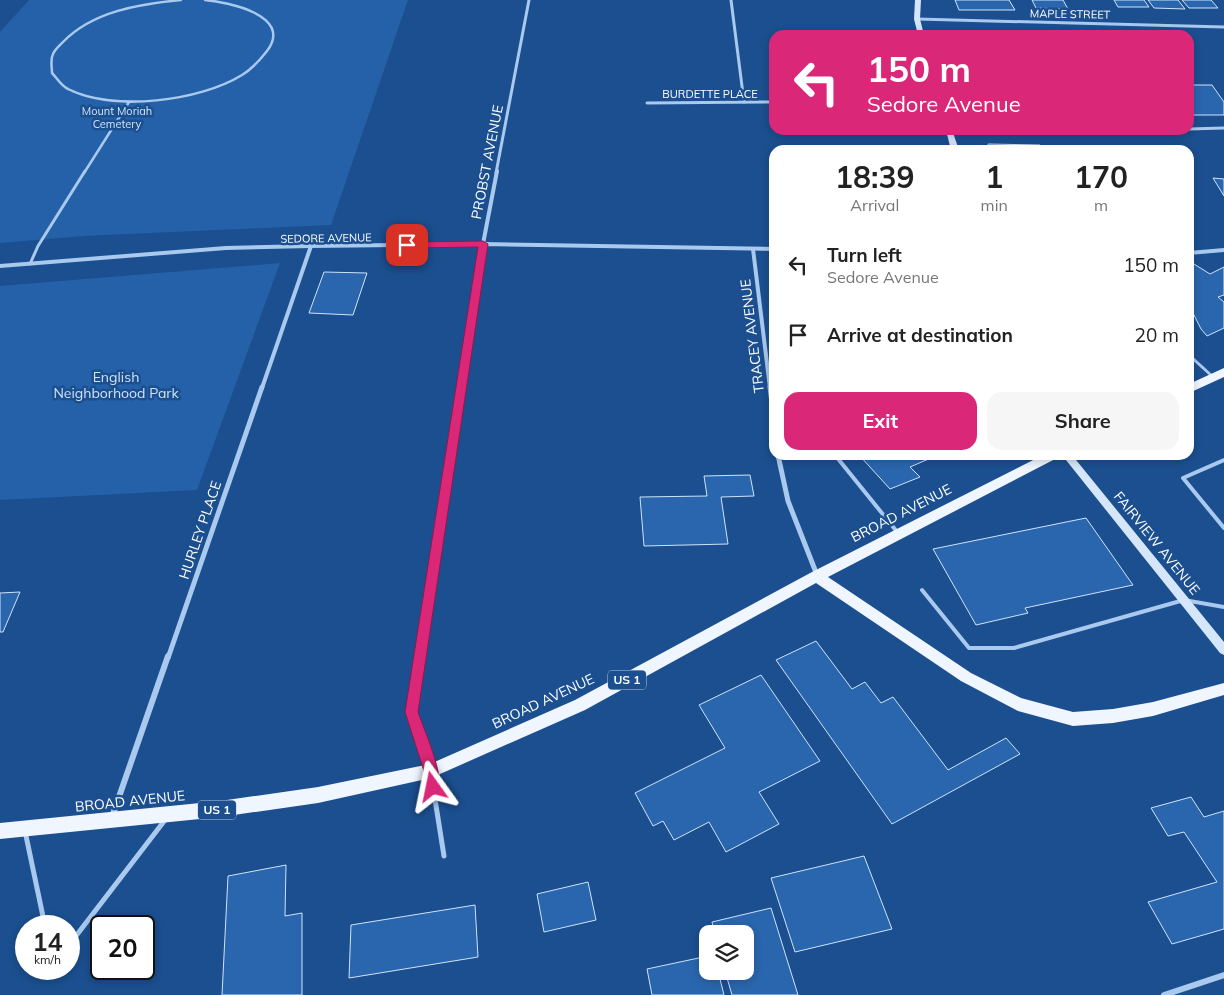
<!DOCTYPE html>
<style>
body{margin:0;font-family:Mulish,sans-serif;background:#f6f6f6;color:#222;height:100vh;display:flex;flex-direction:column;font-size:19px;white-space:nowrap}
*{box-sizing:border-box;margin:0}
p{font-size:16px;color:#767676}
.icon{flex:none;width:28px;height:28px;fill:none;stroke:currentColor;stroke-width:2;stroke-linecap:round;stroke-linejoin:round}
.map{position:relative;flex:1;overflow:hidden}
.side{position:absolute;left:769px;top:145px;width:425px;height:315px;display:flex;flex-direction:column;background:#fff;border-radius:15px;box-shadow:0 2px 8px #0003}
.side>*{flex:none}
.banner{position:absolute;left:769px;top:30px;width:425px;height:105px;border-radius:15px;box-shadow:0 2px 8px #0003;background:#db2777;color:#fff;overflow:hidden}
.fabs{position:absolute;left:699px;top:925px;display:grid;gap:10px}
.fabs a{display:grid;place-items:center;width:55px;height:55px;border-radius:10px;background:#fff;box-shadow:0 2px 8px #0003;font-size:25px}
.speed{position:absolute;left:15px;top:915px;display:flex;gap:10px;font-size:25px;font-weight:700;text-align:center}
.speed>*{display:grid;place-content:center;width:65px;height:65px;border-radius:50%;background:#fff;box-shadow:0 2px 8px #0003;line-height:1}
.speed small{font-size:12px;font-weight:400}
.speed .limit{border:2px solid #111;border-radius:8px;background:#fff;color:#111}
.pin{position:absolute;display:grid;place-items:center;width:42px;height:42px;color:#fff;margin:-21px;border-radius:10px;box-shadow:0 2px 8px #0006}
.me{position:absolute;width:55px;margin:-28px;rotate:348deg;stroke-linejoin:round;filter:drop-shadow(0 0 4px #0008)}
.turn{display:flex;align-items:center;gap:18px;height:105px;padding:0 15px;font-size:22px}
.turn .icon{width:65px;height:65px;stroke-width:2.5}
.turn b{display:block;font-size:35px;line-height:42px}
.eta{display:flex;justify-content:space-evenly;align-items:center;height:85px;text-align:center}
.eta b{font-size:30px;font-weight:700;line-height:35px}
.primary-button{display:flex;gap:10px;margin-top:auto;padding:10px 15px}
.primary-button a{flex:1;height:58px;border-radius:15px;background:#db2777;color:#fff;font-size:20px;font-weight:700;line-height:58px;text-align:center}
.primary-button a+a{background:#f6f6f6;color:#222}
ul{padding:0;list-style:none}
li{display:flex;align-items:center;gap:15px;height:70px;padding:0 15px}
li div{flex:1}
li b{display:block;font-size:19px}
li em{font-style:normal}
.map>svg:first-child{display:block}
.green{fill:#2461a8}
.building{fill:#2a66ad;stroke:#cfe3fa}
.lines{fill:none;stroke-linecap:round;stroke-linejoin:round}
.service-far3{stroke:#a9c9ee;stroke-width:2.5}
.service-far2{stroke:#a9c9ee;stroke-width:3}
.service-far1{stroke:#a9c9ee;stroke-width:4}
.service{stroke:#a9c9ee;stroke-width:5}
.minor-far3{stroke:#a9c9ee;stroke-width:3}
.minor-far2{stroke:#a9c9ee;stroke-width:4}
.minor-far1{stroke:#a9c9ee;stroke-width:5}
.minor{stroke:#a9c9ee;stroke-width:6}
.secondary{fill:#d6e6fa;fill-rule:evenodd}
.primary{fill:#f0f6ff;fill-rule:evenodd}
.route{fill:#db2777;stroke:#8e194d}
.labels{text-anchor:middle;stroke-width:5;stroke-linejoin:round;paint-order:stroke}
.far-street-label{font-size:11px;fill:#fff;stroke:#1b4f8f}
.far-park-label{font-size:11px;fill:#cfe3fa;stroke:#1b4f8f}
.shield{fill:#1b4f8f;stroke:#bbcadd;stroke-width:1}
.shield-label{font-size:12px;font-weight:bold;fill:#fff}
.street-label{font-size:14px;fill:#fff;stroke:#1b4f8f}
.park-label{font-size:14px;fill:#cfe3fa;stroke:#1b4f8f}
</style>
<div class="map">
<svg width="1224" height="995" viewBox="0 0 1224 995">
<rect width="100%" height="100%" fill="#1b4f8f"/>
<g class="green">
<path d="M29,0H408L331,225L84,236L0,243V32Z"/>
<path d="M280,263L197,490L0,500V286Z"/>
</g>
<g class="building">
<path d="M955,0H1009L1015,10H959Z"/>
<path d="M1032,0H1063L1068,9L1036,8Z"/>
<path d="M1114,0H1144L1149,7H1118Z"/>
<path d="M1148,0H1178L1185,9L1154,8Z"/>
<path d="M1182,0H1211L1218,8H1189Z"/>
<path d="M1189,85H1212L1224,102V115H1189Z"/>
<path d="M988,144L1040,145L1042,150H990Z"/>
<path d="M862,148L916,149L917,150H863Z"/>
<path d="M1213,178L1224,179V196Z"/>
<path d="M1194,264L1210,274L1224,267V295L1218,297L1224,302V328L1207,336L1201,329L1189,305V265Z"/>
<path d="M324,272L367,273L353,315L309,313Z"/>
<path d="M859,455H938L910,467L920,477L890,489Z"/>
<path d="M750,475L754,496L721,497L728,544L644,546L640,497L707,496L704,476Z"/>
<path d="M1086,518L1133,585L1025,608L1028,613L976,625L933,549Z"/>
<path d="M20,592L3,632H0V593Z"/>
<path d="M816,641L852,689L865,682L881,703L893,697L948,770L1006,738L1020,754L892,824L776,660Z"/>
<path d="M761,675L820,761L759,792L779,824L726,852L709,822L674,840L663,821L653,826L635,793L725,748L699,705Z"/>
<path d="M1191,797L1204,817L1224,811V929L1172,944L1148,902L1217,882L1184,832L1168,836L1151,808Z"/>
<path d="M864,856L892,929L795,952L771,878Z"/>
<path d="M286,865L285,916L302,913V995H222L228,876Z"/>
<path d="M588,882L596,920L544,932L537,894Z"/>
<path d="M475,905L478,957L349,978L351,925Z"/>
<path d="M771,908L798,995H732L725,971H745V934H715L712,922Z"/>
<path d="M708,956V971H718L724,995H652L647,969Z"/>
</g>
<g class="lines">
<g class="service-far3">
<path d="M181,0C140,4 93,11 63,42C60,45 55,49 53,54C50,60 52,67 52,73C57,78 61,86 68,89C114,112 200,101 242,75C252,69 260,60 267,51C294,15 227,2 205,0"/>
<path d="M84,173L129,102"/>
</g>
<g class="service-far2">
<path d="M30,264L38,246L85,171"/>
<path d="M1189,355L1213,377"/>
</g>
<g class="service-far1">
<path d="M835,455L898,533"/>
<path d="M1224,460L1183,478L1224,528"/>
<path d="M922,590L969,648H1014L1184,600L1224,607"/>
</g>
<g class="service">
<path d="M431,774L444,856"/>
<path d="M25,831L45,926"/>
<path d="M69,945L165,820"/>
</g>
<g class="minor-far3">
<path d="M731,0L744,102"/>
<path d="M917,19L1224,27"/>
<path d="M647,103L774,102"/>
<path d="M1189,129L1224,128"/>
<path d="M950,133L1133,130"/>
<path d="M496,173L529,0"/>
</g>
<g class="minor-far2">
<path d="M753,249L770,388"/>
<path d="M1189,253L1224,250"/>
<path d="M0,266L226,248L311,246L483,244L774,249"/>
<path d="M262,388L311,246"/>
<path d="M461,388L483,244L497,171"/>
</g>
<g class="minor-far1">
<path d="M770,387L774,420"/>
<path d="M778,455L788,501L817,575"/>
<path d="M168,658L262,387"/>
<path d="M420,658L461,387"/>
</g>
<g class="minor">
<path d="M421,656L412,713L430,769"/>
<path d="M112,817L168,656"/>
<path d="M1164,995L1224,975"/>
</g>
<g class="secondary">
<path d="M915,0H921L920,19L924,35H918L914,19Z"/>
<path d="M946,130H952L959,150H951Z"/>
<path d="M1062,455H1072L1224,642V655L1220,653Z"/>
</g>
<g class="primary">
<path d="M1224,368V377L1189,393V384Z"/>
<path d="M1043,455H1059L1057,458L828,577L971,673L1021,698L1073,712L1113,709L1153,702L1224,683V695L1153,716L1113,723L1073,726L1018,711L961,681L816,583L585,710L431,778L318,803L220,817L0,839V823L220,801L318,787L430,764L575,700L812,572Z"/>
</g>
</g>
<path class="route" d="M483,241L488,244L418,712C424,730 445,776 438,792L433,794L428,792L424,771L405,712L478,247L407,248L402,245L407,242Z"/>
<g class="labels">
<g class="far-street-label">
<text transform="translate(1070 14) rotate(1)" y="4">MAPLE STREET</text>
<text x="710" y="98">BURDETTE PLACE</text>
<text transform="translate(326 238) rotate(-1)" y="4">SEDORE AVENUE</text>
</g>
<g class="far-park-label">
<text x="117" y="115">Mount Moriah<tspan x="117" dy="13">Cemetery</tspan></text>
</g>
<g class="shield">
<rect x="608" y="670.5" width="38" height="19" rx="4"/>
<rect x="198" y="800.5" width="38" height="19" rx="4"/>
</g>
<g class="shield-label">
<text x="627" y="684">US 1</text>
<text x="217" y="814">US 1</text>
</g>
<g class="street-label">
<text transform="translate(487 162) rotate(-79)" y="5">PROBST AVENUE</text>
<text transform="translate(752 336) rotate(-97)" y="5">TRACEY AVENUE</text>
<text transform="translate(901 513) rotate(-27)" y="5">BROAD AVENUE</text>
<text transform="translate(200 530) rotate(-71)" y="5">HURLEY PLACE</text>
<text transform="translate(1157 543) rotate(51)" y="5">FAIRVIEW AVENUE</text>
<text transform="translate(543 701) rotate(-25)" y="5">BROAD AVENUE</text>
<text transform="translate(130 801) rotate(-6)" y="5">BROAD AVENUE</text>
</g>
<g class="park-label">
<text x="116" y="382">English<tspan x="116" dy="16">Neighborhood Park</tspan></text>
</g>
</g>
</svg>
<div class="fabs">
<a><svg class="icon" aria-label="layers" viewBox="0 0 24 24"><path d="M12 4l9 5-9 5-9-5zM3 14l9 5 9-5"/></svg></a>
</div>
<div class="speed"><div>14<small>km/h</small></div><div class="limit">20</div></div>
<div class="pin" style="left:407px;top:245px;background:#d93025"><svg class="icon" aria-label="arrive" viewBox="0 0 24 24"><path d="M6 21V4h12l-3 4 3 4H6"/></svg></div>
<svg class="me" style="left:433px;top:787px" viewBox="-20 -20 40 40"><path d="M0-17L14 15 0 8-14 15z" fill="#db2777" stroke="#fff" stroke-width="4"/></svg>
<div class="banner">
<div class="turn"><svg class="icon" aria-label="left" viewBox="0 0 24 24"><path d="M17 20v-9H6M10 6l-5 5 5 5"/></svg><div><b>150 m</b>Sedore Avenue</div></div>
</div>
<section class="side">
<div class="eta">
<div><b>18:39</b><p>Arrival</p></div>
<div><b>1</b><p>min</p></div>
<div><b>170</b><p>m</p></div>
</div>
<ul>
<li><svg class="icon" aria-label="left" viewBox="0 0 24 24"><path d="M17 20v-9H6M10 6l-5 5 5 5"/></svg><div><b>Turn left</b><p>Sedore Avenue</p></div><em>150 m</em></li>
<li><svg class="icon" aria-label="arrive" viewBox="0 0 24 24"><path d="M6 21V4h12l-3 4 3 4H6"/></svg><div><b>Arrive at destination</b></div><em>20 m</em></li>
</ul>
<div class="primary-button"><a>Exit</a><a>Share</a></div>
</section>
</div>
